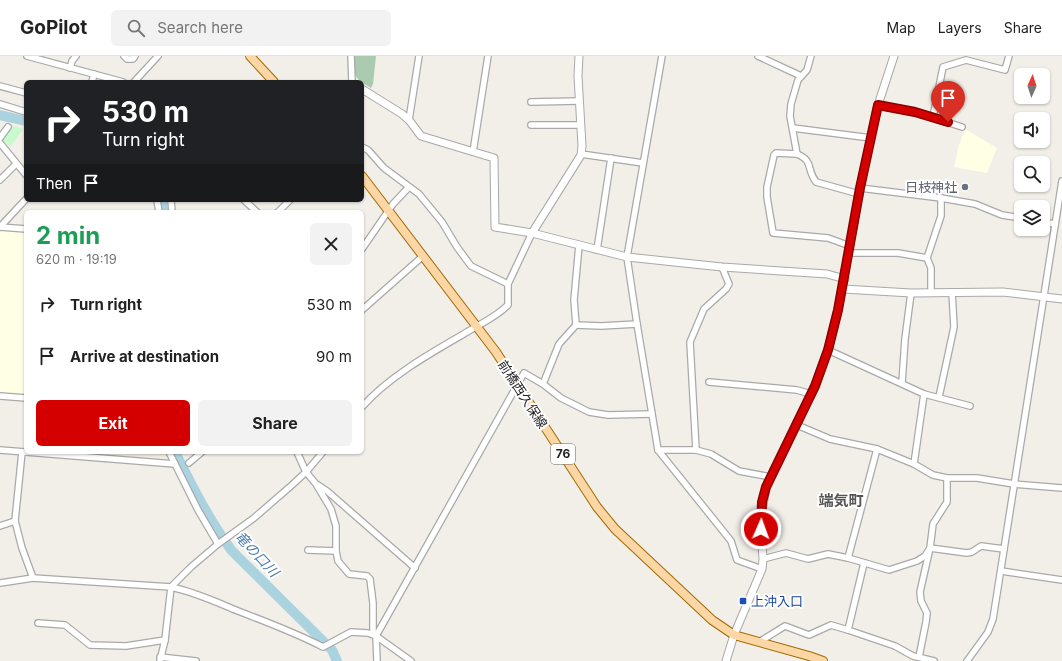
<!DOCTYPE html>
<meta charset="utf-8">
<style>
body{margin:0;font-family:Inter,"Noto Sans JP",sans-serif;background:#f2f2f2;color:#222;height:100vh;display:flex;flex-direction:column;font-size:15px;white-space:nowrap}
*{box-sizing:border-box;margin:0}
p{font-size:13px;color:#767676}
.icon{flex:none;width:22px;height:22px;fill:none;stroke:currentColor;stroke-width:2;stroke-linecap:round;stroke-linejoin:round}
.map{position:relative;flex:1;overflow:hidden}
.panel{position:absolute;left:24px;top:154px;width:340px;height:244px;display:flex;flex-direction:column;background:#fff;border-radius:6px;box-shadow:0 1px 3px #0004}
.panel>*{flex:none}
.banner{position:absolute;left:24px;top:24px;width:340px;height:122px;border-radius:6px;box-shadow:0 1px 3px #0004;background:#202124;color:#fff;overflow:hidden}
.needle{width:26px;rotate:3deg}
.tools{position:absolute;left:1014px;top:12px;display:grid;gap:8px}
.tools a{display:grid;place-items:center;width:36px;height:36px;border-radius:6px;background:#fff;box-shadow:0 1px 3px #0004;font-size:20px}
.pin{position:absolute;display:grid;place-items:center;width:34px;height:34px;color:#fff;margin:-41px -17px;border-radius:50% 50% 50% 0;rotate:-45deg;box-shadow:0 0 4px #0007}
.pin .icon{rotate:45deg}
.me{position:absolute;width:44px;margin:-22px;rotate:2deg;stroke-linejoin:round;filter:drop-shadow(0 0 3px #0008)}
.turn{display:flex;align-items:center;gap:14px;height:84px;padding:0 12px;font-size:18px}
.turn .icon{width:52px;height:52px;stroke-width:2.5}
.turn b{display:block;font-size:28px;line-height:34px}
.then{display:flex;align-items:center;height:38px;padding:0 12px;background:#0003;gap:8px;font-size:15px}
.round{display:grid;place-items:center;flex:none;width:42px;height:42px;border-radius:6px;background:#f2f2f2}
.headline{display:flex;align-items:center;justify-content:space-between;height:68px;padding:0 12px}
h1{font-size:24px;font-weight:700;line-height:30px;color:#1e9e55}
.cta{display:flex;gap:8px;margin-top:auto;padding:8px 12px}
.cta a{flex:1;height:46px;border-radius:6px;background:#d40000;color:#fff;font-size:16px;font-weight:700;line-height:46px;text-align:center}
.cta a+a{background:#f2f2f2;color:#222}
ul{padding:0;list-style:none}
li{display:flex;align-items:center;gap:12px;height:52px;padding:0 12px}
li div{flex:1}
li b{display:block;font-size:15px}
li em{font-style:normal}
header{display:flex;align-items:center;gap:24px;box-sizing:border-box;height:56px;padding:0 20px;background:#fff;border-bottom:1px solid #e0e0e0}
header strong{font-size:19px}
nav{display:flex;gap:22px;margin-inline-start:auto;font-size:14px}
.search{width:280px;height:36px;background:#f2f2f2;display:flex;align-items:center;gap:10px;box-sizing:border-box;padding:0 14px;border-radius:6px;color:#767676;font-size:15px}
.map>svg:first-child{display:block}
.education{fill:#ffffe5}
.cemetery{fill:#aacbaf}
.park{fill:#c8facc}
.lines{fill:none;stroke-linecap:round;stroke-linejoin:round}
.river{stroke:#aad3df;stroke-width:10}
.minor-casing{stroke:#a9a9a9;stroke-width:8}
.tertiary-casing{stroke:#a9a9a9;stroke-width:9}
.primary-casing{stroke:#a06b00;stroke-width:10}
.minor{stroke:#fff;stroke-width:5.5}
.tertiary{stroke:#fff;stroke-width:7}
.primary{stroke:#fcd6a4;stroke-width:8}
.route-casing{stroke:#8a0000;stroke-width:10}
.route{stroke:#d40000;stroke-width:7}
.worship-dot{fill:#6b7280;stroke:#fff;stroke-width:1.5}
.transit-dot{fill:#1a4fb4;stroke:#fff;stroke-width:1.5}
.labels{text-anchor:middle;stroke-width:4;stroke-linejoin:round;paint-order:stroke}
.shield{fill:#fff;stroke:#646464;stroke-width:1}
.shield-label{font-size:12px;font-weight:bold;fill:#222}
.worship-label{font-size:13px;fill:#5b616d;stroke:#fff;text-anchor:end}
.street-label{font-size:13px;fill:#222;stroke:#fff}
.transit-label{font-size:13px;fill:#164399;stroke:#fff;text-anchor:start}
.water-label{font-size:14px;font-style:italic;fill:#4a7aab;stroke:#fff}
.quarter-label{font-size:15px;font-weight:bold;fill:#555;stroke:#fff}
</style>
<header>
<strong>GoPilot</strong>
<div class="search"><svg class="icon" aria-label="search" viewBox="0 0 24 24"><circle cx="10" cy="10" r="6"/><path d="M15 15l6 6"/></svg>Search here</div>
<nav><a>Map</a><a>Layers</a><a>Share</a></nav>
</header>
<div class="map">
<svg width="1062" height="605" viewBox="0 0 1062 605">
<rect width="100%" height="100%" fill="#f2efe9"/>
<g class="education">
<path d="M965,73L997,92L987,117L954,111L959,89Z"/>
<path d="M3,173L26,175V339L0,337V175Z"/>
</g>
<path class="cemetery" d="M353,0H376L373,28L371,32C353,21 354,21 353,0Z"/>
<path class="park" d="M12,70L23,73L10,91L6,86L4,87L2,85V82Z"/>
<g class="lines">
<g class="river">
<path d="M0,59L26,65"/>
<path d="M162,144L163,156"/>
<path d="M175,396C192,430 209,464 232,495L332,594L337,605"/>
</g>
<g class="minor-casing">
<g id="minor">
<path d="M27,0L123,26"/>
<path d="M124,0L127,3H133L135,0"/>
<path d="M351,0L352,26"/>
<path d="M662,0L627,201L637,268L658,394L731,485L737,504L762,513"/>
<path d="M758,0L801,20"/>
<path d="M811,0L807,14L798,24L791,48L790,60L797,98L776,97L774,99L767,131V141L773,177L828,182L850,190"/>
<path d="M70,12L72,5L76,0"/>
<path d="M92,26L94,18"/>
<path d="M134,26L158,0"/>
<path d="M0,30L26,37"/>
<path d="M531,46L579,45"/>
<path d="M0,48L26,56"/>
<path d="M878,49L915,56L962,71"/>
<path d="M933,61L943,11L966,4L1005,14L1009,0"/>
<path d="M409,64L419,0"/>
<path d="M531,69H581"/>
<path d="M793,72L871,82"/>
<path d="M0,82L8,71"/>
<path d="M0,87L26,119"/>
<path d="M362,91L368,94L384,112L419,138L442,166L457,191L471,210L508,228"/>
<path d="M473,96L488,0"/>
<path d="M581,98L643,107"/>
<path d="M797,98C814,105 806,113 816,126L859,138"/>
<path d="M0,124L16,108"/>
<path d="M860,132L941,142L975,148L1002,159L1021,162"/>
<path d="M157,144L159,156"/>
<path d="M171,144L172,156"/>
<path d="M244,144L257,156"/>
<path d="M278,156L290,144"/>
<path d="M1043,166L1055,168"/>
<path d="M0,171L26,143"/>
<path d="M0,171L26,173"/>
<path d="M579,189L574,244L576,269L601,270L637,268"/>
<path d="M362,193L393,148L409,131"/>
<path d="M597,194L611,102"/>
<path d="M849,197H898L927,202"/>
<path d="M931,236V212L927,202L941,160V142"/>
<path d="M362,254L423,200"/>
<path d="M828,294L924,338L914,408"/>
<path d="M709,326L797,334L811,338"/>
<path d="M902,327L905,283L911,237"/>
<path d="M543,328L559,288L576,269"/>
<path d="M924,338L970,350"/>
<path d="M0,340L26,342"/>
<path d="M939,341L954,271L952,236"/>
<path d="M362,351C387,322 429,298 462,279C478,269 495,262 508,249V228L532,177"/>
<path d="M797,369L830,383L877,393L914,408L933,419L947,422H977L1014,428L1062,432"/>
<path d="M0,394L175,408"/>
<path d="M658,394H696L711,398L739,415L771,421"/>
<path d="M696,394L690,286L704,253L726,233L729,228L722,211"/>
<path d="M169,396L198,454L218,488"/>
<path d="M297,396L306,416L316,428L331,453L336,470V495L338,505L349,518L367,520L370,523L373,547V578"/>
<path d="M189,407L202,396"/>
<path d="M318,429L327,435L415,512"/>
<path d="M15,465L22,396"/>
<path d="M0,470L15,465L22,492L33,522"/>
<path d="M308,494L336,495"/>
<path d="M848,502L877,393"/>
<path d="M763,503L786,497L808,503L828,498L848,502L889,514L917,505L925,500L930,492L933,468L947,446V422"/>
<path d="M864,507L848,574L895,590L913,600L934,605"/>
<path d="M1001,515L1062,524"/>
<path d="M0,527L33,522L171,531C195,536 216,546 238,555C267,566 296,577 323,591L351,576L368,577L376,580L411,605"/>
<path d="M38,567L65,569L90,589L126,590L165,584"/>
<path d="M759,586L785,570L809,579L831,569L848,574"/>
<path d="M160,601L196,605"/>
<path d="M919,601L926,566L927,557L921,545L920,536L930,492L967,497L972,496L981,490L1004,493"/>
<path d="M160,605L165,584L171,531L191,511L218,488L254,462L292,429L306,416L323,396"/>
<path d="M377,605L376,580L524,317L543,328L561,342L589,356L608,359L652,358"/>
<path d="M967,605L988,576L993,563L1062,125"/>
</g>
</g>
<g class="tertiary-casing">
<g id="tertiary">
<path d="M362,33L402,58L409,64L421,80L494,102L495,171L532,177L627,201L722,211L827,218L845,223"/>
<path d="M532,177L581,99L582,90L578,20L579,0"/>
<path d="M843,233L911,237L1003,236L1062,243"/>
<path d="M726,605L734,579L762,513L763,503L761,473L762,456L766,431L815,330L828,294L838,254L860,132L878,49L894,0"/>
</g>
</g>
<g class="primary-casing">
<g id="primary">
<path d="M250,0L274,26"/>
<path d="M362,120L496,296L597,451L615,473L712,564L734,579L809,600L823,605"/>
</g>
</g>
<use href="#minor" class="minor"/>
<use href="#tertiary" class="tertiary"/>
<use href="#primary" class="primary"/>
</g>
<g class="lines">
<g class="route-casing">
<path id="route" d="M761,473L762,446L766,431L815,330L828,294L838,254L860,132L878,49L915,56L948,66"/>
</g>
<use href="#route" class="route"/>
</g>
<circle class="worship-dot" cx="965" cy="131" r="4"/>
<rect class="transit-dot" x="739" y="541" width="8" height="8" rx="2"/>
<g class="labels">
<rect class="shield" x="551" y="388" width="24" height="20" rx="3"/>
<g class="shield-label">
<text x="563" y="402">76</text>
</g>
<g class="worship-label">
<text x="957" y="136">日枝神社</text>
</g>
<g class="street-label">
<text transform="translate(523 338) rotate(57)" y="5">前橋西久保線</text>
</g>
<g class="transit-label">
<text x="751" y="550">上沖入口</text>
</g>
<g class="water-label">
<text transform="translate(257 498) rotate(47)" y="5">竜の口川</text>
</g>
<g class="quarter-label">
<text x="841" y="450">端気町</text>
</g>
</g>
</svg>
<div class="tools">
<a><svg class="needle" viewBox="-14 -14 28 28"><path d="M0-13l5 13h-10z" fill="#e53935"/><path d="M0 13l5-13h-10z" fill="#767676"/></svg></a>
<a><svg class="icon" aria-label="sound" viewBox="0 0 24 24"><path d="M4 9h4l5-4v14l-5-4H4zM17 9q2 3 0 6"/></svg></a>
<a><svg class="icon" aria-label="search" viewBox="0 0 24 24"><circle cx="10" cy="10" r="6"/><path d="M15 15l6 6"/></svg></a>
<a><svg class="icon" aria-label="layers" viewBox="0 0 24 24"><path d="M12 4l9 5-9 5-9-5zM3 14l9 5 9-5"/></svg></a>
</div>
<div class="pin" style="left:948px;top:66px;background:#d93025"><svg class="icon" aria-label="arrive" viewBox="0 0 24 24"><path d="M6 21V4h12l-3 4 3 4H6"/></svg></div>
<svg class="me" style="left:761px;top:473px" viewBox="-20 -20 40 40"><circle r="17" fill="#d40000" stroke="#fff" stroke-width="3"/><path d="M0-11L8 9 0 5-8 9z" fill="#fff"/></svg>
<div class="banner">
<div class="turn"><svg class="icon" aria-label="right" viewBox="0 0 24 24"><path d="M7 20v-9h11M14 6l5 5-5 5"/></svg><div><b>530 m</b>Turn right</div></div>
<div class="then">Then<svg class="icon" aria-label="arrive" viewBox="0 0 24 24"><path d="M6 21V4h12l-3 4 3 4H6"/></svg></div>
</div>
<section class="panel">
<div class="headline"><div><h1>2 min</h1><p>620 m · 19:19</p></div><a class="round"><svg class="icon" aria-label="close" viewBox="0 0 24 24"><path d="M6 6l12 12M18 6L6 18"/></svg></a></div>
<ul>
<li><svg class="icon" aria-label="right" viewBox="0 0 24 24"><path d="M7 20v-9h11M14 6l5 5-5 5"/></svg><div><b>Turn right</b></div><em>530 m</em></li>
<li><svg class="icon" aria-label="arrive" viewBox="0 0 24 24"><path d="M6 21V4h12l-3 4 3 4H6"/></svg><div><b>Arrive at destination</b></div><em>90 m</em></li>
</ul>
<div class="cta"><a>Exit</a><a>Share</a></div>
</section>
</div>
